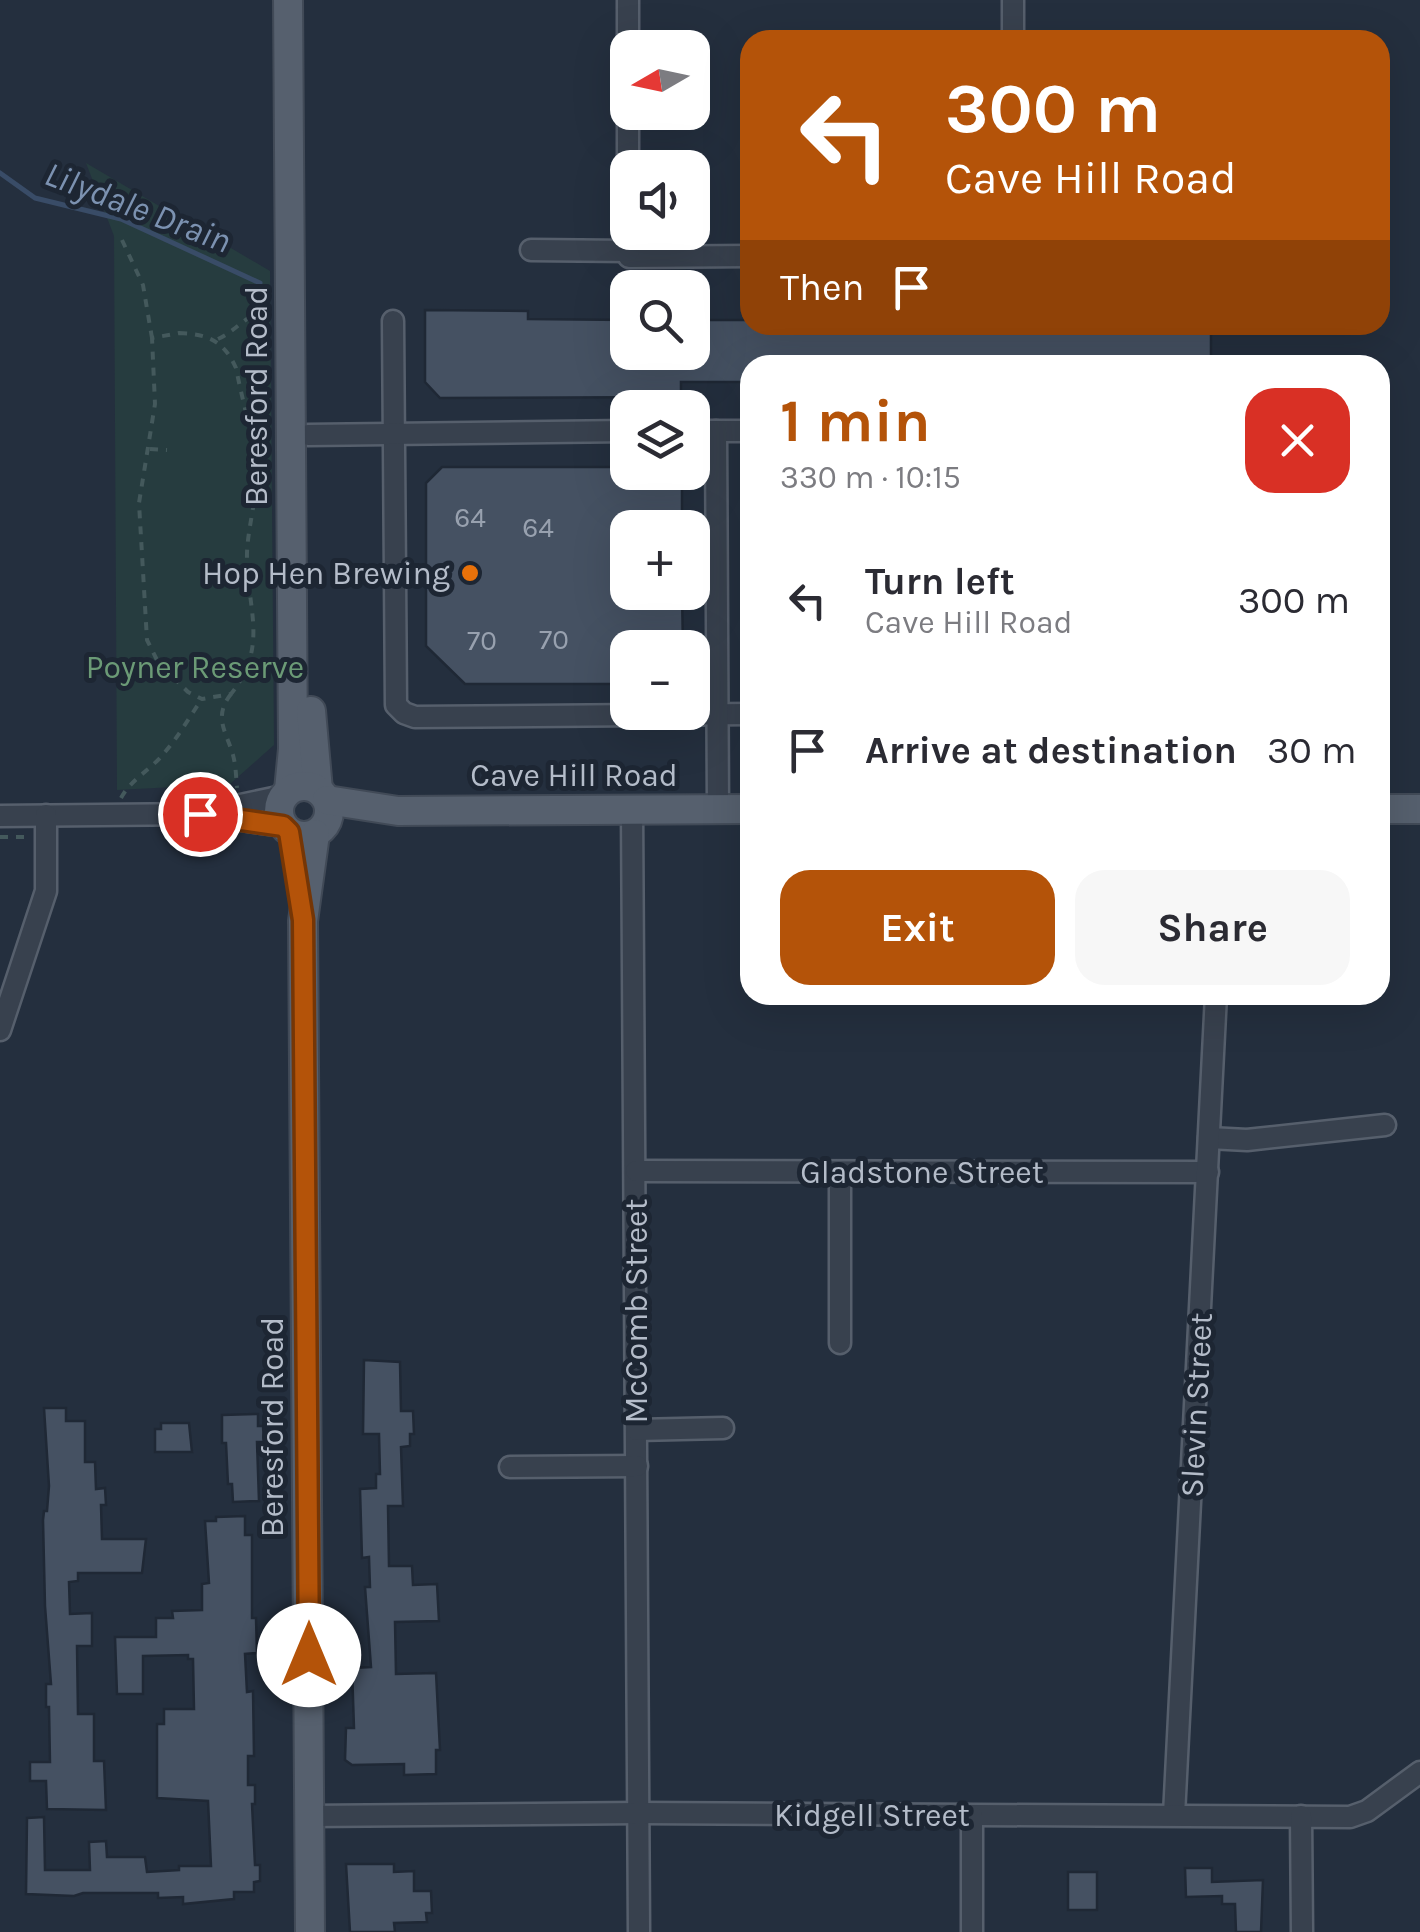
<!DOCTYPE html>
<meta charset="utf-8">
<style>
body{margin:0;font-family:Karla,sans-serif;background:#f7f7f7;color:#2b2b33;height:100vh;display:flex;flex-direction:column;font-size:38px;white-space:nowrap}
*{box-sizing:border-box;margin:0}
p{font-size:32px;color:#7c7c81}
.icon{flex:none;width:55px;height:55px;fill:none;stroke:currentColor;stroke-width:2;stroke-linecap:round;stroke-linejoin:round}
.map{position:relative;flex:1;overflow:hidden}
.sheet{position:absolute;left:740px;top:355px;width:650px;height:650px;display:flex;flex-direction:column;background:#fff;border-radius:30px;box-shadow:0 10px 40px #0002}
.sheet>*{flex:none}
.guide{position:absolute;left:740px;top:30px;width:650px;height:305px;border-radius:30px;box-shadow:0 10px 40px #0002;background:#b45309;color:#fff;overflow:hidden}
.needle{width:65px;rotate:261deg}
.fabs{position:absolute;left:610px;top:30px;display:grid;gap:20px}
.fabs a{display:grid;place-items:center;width:100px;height:100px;border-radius:20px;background:#fff;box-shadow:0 10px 40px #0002;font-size:50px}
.pin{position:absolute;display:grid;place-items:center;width:85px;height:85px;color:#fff;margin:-42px;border:5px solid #fff;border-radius:50%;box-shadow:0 2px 10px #0007}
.me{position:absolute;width:110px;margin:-55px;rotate:0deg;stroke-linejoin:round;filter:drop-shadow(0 0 8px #0008)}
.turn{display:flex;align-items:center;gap:35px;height:210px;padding:0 40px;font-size:45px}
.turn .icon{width:130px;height:130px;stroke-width:2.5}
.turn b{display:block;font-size:70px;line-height:85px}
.then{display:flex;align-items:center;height:95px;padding:0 40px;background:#0003;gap:20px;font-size:38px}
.round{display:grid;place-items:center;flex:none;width:105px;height:105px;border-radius:30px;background:#f7f7f7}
.headline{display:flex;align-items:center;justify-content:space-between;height:170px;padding:0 40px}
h1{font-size:60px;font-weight:700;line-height:75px;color:#b45309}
.cta{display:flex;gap:20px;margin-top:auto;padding:20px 40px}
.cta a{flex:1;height:115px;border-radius:30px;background:#b45309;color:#fff;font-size:40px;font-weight:700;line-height:115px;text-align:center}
.cta a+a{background:#f7f7f7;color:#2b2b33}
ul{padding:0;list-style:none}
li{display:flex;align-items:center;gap:30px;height:150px;padding:0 40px}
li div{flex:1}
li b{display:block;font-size:38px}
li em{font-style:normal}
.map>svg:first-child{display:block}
.green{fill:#263c3f}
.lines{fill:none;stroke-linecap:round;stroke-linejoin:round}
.stream{stroke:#394c67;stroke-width:5}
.building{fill:#455162;stroke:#1f2835;stroke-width:2.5}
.minor-casing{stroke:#565f6c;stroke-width:25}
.major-casing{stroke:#414a57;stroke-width:32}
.path{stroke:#44595c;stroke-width:4;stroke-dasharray:8 8;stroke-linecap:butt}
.minor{stroke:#38414e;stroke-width:20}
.major{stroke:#56606e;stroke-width:28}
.route-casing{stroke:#753606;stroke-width:25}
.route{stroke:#b45309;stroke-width:18}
.food-dot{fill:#e8710a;stroke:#1d2633;stroke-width:4}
.labels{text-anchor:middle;stroke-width:10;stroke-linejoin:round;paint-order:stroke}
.number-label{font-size:28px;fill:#98a1af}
.street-label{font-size:32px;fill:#b4bcc9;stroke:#1d2633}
.poi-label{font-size:32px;fill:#b4bcc9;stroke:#1d2633;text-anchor:end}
.park-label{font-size:32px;fill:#6b9a76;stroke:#1d2633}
.water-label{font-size:35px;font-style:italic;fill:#7c92b1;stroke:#1d2633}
</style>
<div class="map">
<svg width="1420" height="1932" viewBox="0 0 1420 1932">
<rect width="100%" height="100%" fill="#242f3e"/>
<path class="green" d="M86,163L270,271L274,745L230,784L117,790L114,236Z"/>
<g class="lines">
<path class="stream" d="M0,173L35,198L121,219L260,283"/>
</g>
<g class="building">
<path d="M425,310L528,311V319L628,320V352H692V320H750V325H1211V365H750V382H681V397L440,398L425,382Z"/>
<path d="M442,467H628V472H673L682,482V528H628V592H682L683,648H628V684H465L426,646V483Z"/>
<path d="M364,1360L400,1362L401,1411H413L414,1434H410V1446L401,1447L403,1506H388L389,1566H412L413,1585L437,1584L439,1621L395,1622L396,1674L436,1673L440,1750H436V1774L404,1775V1764L352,1765L345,1760L346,1728H354L352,1668L371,1667L365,1587H370L369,1557L362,1558L360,1489L376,1488V1474H380L379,1434H363Z"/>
<path d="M44,1408H66V1421H85V1462H95L96,1489L105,1488L106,1505H101L102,1539H146L142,1573H78V1581L69,1582L70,1614L92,1613V1646H77L78,1714H94V1761H104L106,1810L47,1809L46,1781H30V1762H50L49,1707H46V1684H51L45,1606L43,1520L44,1511H47L49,1486Z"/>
<path d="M258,1414V1426H263L264,1442H257L259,1501L233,1502L232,1484H228L226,1443H222V1415Z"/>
<path d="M161,1423H189L192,1452H155V1429H161Z"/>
<path d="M245,1516V1535H252V1618H256L257,1653L245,1654L247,1692L253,1691L254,1756H248V1785H255V1804H252L255,1865H260V1881L254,1882V1892H234V1899L183,1904V1897L158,1898V1893H83L74,1896L26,1894L27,1818L44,1817L45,1870H90L89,1842L106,1841L107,1857H145L147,1872L179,1870V1866H211L208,1801L157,1798V1724H164V1709H194L193,1659H188V1655L143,1656V1694H117L115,1637H156V1618H173L172,1611L202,1610V1584L209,1583L205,1521H216V1517Z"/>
<path d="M346,1864H394V1872L414,1871V1891H431L432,1913H426L427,1922L394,1923L395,1932H350Z"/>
<path d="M1185,1868H1212V1882L1263,1880L1261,1932H1236L1235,1904H1222V1896L1186,1897Z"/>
<rect x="1068" y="1872" width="29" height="38"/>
</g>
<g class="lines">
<g class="minor-casing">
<g id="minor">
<path d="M628,0V48"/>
<path d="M1013,0V40"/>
<path d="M628,112V168"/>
<path d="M629,232V257L750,256"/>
<path d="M531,250L629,251"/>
<path d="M393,321L396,705L404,713L415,717L750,714"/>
<path d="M692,431H750"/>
<path d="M716,431L718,809"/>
<path d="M308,435L628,431"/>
<path d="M632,809L639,1932"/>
<path d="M212,811L283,796"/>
<path d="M0,816L200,814L283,826"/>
<path d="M0,1030L46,891V815"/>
<path d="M1209,1138L1247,1140L1385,1125"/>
<path d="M636,1171L1208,1172"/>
<path d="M840,1343V1172"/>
<path d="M637,1430L723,1428"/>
<path d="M510,1467L637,1466"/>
<path d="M1174,1815L1216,995"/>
<path d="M310,1816L639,1813L1350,1817L1367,1811L1420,1772"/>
<path d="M972,1816V1932"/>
<path d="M1301,1816L1302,1932"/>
</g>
</g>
<g class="major-casing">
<g id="major">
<path d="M288,0L293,749L289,790"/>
<path d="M311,711L318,790"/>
<circle cx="304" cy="811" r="25"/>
<path d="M327,800L398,811L750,809"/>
<path d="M1380,809H1420"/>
<path d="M310,1932L303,921L315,834"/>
</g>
</g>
<g class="path">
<path d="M122,240L143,285L152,338"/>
<path d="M179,333C208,334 224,341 236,368C242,399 251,429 255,460C260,490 248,523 247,553C246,607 270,645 231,694L202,699L188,692L158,662L147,640L139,503L155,404L152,338Z"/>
<path d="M218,339C238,330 246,313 269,311"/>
<path d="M150,449L167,450"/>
<path d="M231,694C213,717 226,731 233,755C236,766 236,777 237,788"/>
<path d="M121,798C131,779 152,769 165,752C179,736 190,716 202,699"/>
<path d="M0,837H25"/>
</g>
<use href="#minor" class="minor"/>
<use href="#major" class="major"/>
</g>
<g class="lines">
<g class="route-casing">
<path id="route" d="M200,814L283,826L289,832L303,920L309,1655"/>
</g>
<use href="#route" class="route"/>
</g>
<circle class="food-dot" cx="470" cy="573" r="10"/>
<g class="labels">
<g class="number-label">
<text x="470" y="527">64</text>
<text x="538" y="537">64</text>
<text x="554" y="649">70</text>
<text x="482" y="650">70</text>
</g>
<g class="street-label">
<text transform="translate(256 396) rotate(-90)" y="11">Beresford Road</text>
<text x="574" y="786">Cave Hill Road</text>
<text x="922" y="1183">Gladstone Street</text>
<text transform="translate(636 1311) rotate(-90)" y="11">McComb Street</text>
<text transform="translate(1196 1405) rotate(-87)" y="11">Slevin Street</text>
<text transform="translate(272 1427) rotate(-90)" y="11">Beresford Road</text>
<text x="872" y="1826">Kidgell Street</text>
</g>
<g class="poi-label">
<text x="450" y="584">Hop Hen Brewing</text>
</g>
<g class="park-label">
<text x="195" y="678">Poyner Reserve</text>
</g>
<g class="water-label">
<text transform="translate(138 207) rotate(21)" y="12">Lilydale Drain</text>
</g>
</g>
</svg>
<div class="fabs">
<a><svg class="needle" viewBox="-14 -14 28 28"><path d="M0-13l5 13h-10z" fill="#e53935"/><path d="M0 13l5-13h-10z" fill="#7c7c81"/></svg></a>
<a><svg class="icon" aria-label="sound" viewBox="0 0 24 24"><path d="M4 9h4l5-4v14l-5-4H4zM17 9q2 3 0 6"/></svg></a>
<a><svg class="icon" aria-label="search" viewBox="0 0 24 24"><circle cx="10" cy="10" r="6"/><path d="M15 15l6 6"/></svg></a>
<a><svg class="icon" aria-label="layers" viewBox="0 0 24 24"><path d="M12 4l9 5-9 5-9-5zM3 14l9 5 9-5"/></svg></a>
<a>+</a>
<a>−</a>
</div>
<div class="pin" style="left:200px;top:814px;background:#d93025"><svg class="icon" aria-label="arrive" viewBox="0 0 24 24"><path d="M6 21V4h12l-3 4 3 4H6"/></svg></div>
<svg class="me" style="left:309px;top:1655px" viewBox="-20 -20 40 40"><circle r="19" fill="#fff"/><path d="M0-13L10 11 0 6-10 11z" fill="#b45309"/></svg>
<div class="guide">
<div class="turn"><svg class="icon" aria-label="left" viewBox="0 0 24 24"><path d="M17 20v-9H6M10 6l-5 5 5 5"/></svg><div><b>300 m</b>Cave Hill Road</div></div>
<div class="then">Then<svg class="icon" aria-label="arrive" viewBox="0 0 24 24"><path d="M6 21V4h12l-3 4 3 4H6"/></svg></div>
</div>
<section class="sheet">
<div class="headline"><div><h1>1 min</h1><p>330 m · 10:15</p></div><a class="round" style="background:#d93025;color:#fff"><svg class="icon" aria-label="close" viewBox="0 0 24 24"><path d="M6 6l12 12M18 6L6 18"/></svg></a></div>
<ul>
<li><svg class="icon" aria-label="left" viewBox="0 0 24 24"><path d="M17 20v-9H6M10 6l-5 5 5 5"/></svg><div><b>Turn left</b><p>Cave Hill Road</p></div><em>300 m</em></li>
<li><svg class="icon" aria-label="arrive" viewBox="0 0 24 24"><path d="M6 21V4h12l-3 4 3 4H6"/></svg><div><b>Arrive at destination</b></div><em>30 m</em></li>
</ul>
<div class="cta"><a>Exit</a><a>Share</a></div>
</section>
</div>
